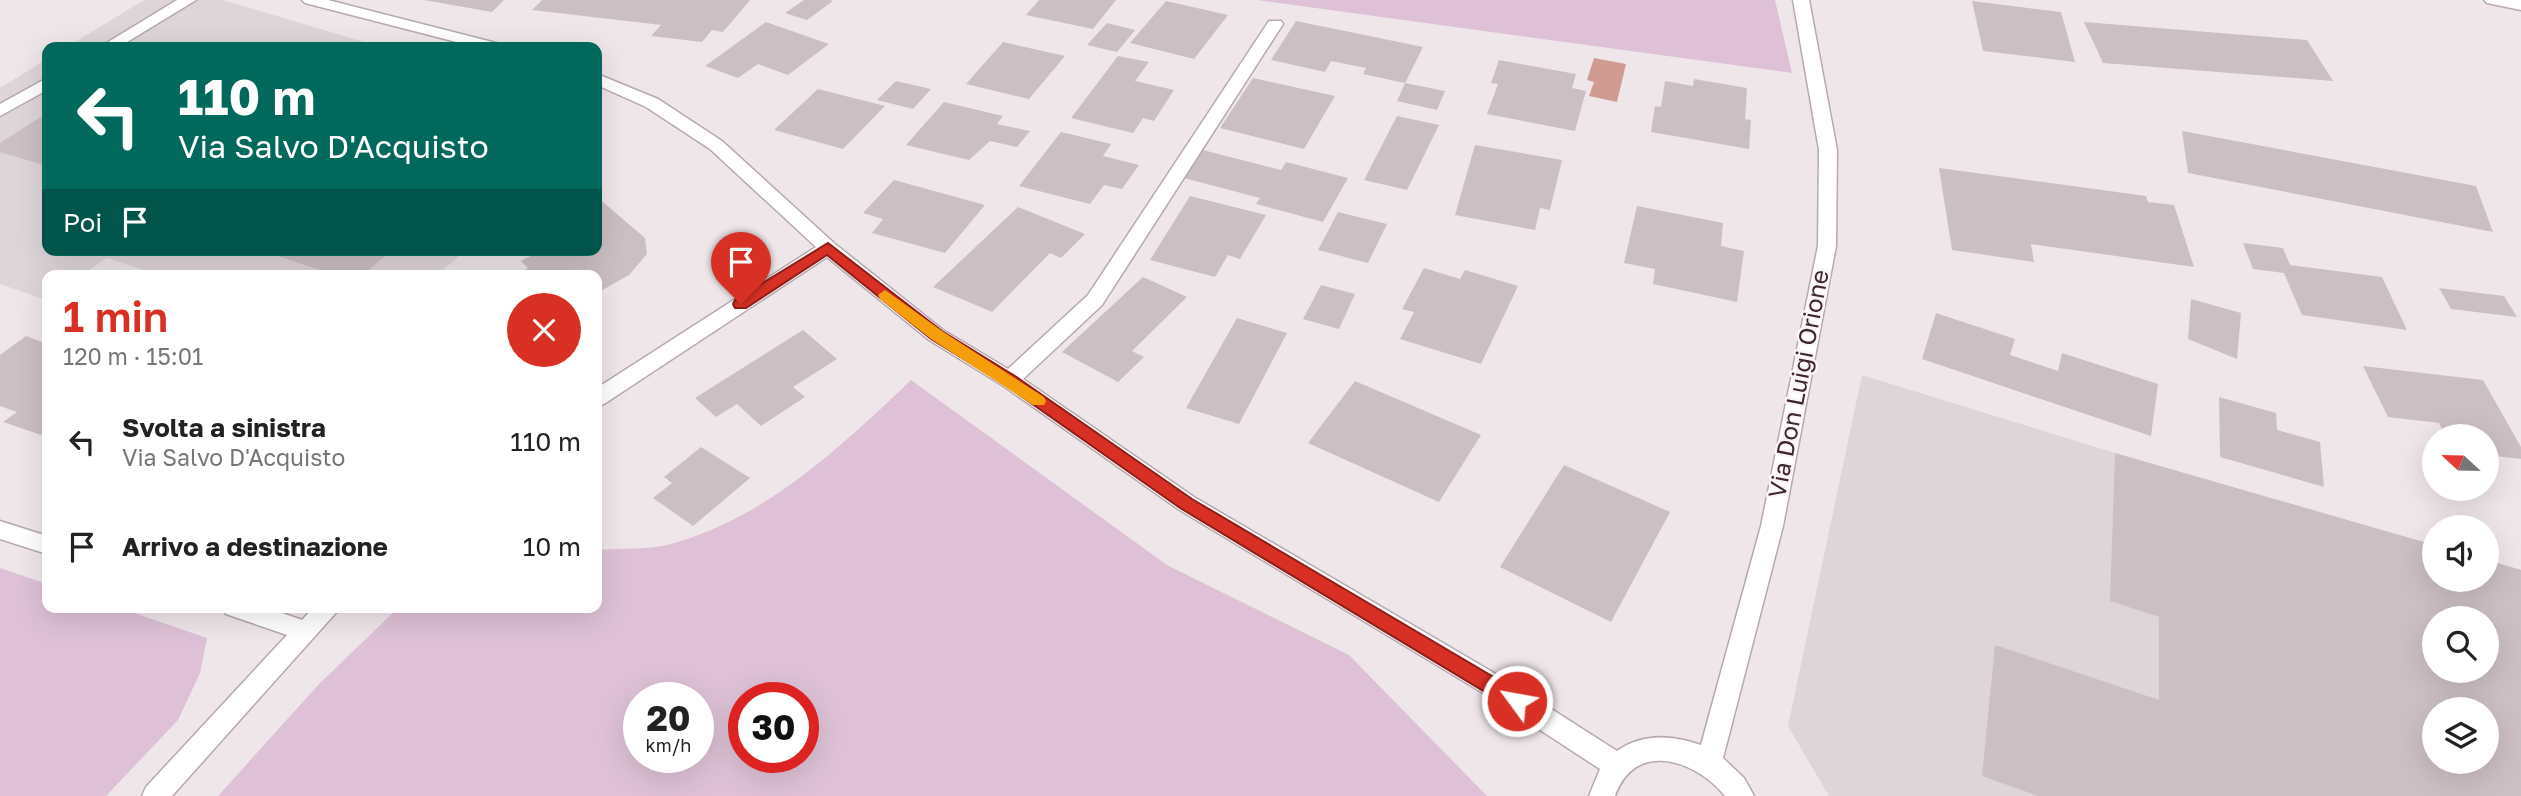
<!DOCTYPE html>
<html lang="it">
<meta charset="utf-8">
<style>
body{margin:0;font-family:"Golos Text",sans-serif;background:#f2f2f2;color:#222;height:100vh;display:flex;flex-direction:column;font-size:26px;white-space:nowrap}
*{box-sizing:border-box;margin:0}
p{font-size:23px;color:#767676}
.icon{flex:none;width:38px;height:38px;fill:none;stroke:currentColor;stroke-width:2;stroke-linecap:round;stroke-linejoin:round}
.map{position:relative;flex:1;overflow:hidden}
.side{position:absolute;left:42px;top:270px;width:560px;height:343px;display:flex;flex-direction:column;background:#fff;border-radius:14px;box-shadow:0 7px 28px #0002}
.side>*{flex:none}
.banner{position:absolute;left:42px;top:42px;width:560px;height:214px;border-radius:14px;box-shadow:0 7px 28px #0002;background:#00695c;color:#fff;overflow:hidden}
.needle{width:46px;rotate:292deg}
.fabs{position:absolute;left:2422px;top:424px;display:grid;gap:14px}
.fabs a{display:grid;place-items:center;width:77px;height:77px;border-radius:50%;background:#fff;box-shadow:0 7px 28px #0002;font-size:35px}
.speed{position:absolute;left:623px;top:682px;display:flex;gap:14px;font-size:35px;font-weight:700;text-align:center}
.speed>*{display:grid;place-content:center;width:91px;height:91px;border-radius:50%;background:#fff;box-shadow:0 7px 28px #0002;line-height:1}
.speed small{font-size:18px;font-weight:400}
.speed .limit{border:10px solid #d22;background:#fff;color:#111}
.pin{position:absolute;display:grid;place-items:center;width:60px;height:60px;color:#fff;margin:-72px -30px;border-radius:50% 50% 50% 0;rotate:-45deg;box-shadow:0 0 7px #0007}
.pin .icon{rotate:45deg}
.me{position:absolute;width:77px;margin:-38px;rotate:302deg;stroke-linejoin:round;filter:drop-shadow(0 0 5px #0008)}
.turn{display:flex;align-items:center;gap:24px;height:147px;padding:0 21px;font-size:32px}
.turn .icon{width:91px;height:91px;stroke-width:2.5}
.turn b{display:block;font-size:49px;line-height:60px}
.then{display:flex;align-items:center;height:66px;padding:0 21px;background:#0003;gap:14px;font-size:26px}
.round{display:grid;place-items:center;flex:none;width:74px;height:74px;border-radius:37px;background:#f2f2f2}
.overview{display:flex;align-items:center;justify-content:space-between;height:119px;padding:0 21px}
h1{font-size:42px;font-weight:600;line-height:52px;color:#d93025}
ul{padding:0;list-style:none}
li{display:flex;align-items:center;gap:21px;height:105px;padding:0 21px}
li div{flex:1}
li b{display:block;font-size:26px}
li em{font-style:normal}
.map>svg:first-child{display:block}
.built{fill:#ded5d9;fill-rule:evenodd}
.green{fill:#dec1d6;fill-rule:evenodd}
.water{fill:#d09b92}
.building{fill:#ccbfc4;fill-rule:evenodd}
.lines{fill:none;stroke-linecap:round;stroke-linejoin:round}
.minor-casing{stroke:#b7a9ae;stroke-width:3}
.minor{fill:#fff;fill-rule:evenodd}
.route{fill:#d93025;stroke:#8d1f18;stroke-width:2}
.slow{fill:#f59e0b}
.labels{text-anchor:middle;stroke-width:5;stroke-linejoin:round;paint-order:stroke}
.street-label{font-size:24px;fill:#40262d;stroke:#fbf7f9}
</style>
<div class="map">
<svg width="2521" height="796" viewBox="0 0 2521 796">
<rect width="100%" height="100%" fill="#efe6ea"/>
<g class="built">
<path d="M144,0H223L381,47H67Z"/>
<path d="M47,59V250H466L437,275H159L107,258L81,275H47V296L43,299L0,284V88Z"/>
<path d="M1862,375L2115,453L2434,545V579H2487V560L2521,570V796H1829L1788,726ZM2434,618H2487V670H2434ZM2434,709H2487V761H2434Z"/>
</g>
<g class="green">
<path d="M1257,0H1775L1792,73Z"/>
<path d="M911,380L1167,565L1349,655L1487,796H218L319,684L399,607H597V550C621,548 648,550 671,544C766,518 842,446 911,380ZM698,698V758H639V698ZM744,698H803V758H744Z"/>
<path d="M0,568L47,584V607H117L207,638L200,673L178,720L106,796H0Z"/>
</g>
<path class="water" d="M1594,58L1626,64L1617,102L1589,96L1594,82L1587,80Z"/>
<g class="building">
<path d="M424,0H504L492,12Z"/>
<path d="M542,0H750L723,32L712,30L702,42L651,36L661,25L532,10Z"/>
<path d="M804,0H829L833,1L807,20L785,13Z"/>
<path d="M1039,0H1116L1093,29L1026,15Z"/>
<path d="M1166,1L1228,15L1194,59L1130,43Z"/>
<path d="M1972,1L2061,12L2075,62L1983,51Z"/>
<path d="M1296,21L1423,47L1405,83L1363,74L1366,68L1331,61L1325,72L1271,60Z"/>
<path d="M766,22L829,44L788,75L758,64L738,78L705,66Z"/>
<path d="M2084,22L2307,40L2333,81L2103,63Z"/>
<path d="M1107,23L1135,30L1117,52L1087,45Z"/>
<path d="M1003,42L1065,56L1029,99L966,84Z"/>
<path d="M1118,56L1149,62L1135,81L1174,90L1154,121L1143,118L1133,133L1071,118Z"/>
<path d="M1499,60L1576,74L1572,88L1586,91L1575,131L1487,114L1498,84L1491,83Z"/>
<path d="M1253,78L1335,96L1304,149L1220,128Z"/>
<path d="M1694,79L1747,88L1745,119L1751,120L1749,149L1651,132L1655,106L1661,107L1665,81L1693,86Z"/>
<path d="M896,81L931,89L913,109L877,100Z"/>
<path d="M1405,83L1445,91L1437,110L1397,101Z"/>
<path d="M818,89L885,106L843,149L774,130Z"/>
<path d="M944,102L1003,116L997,124L1030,131L1017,147L990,141L969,160L906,145Z"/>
<path d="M47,113V166L0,152V143Z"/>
<path d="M1397,116L1439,125L1407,190L1364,180Z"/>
<path d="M2182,131L2476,186L2493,232L2188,173Z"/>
<path d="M1061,132L1111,144L1103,156L1139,165L1122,189L1104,185L1090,204L1019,186Z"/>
<path d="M1475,145L1562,160L1550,210L1540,208L1535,230L1455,215Z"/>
<path d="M1203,150L1281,170L1286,162L1348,178L1323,222L1256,204L1260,198L1184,178Z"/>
<path d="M1939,168L2146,196L2148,202L2174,205L2194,267L2031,244L2034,262L1952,250Z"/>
<path d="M894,180L985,205L945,253L872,233L883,219L863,213Z"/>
<path d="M1190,196L1266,215L1240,259L1228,255L1215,277L1150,260Z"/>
<path d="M597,197L645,238L647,254L629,275L597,293V275H515L528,268L521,261L534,254L529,250H597Z"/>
<path d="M1637,206L1723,223L1721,246L1744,251L1737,302L1653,284L1655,269L1624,263Z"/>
<path d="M1018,207L1085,234L1061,258L1050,253L992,312L933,287Z"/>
<path d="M1338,212L1387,224L1368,263L1318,250Z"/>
<path d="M2243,243L2283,248L2290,265L2382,277L2407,330L2302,315L2284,273L2253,269Z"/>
<path d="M260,250H392L363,275H335Z"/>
<path d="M1424,268L1460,279L1465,270L1518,286L1481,364L1400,339L1414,312L1402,309Z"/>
<path d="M1143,277L1187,297L1132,351L1144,357L1118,382L1062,352Z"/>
<path d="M1321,285L1355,294L1339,329L1303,319Z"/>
<path d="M2439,288L2504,296L2517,317L2451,309Z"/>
<path d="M2191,299L2241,313L2237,359L2188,339Z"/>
<path d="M1936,313L2015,339L2010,355L2058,371L2062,353L2158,384L2151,436L1922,359Z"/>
<path d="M1237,318L1287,333L1239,424L1186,408Z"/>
<path d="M803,330L837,359L793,387L805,397L761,426L737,404L716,417L695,398Z"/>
<path d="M26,336L47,344V437L3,422L17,412L0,406V355Z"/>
<path d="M2363,366L2483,380L2521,447V459L2487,455V436H2446L2439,423L2388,417Z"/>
<path d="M1355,381L1481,435L1439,502L1308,443Z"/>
<path d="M2219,397L2276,413L2277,430L2320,442L2324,487L2220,457Z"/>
<path d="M701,447L750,478L693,526L653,498L672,483L664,477Z"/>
<path d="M2115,453L2434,545V579H2487V560L2521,570V796H2038L1982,776L1995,645L2159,700V617L2110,601ZM2434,618H2487V670H2434ZM2434,709H2487V761H2434Z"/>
<path d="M1564,465L1670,512L1611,622L1500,567Z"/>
</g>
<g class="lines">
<g class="minor-casing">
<g id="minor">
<path d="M177,0H196L119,47H100Z"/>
<path d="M302,0H328L500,44L502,47H476L305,3Z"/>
<path d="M1793,0H1809L1837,150L1836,246L1783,526L1723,758L1744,778L1754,796H1725C1696,760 1635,739 1615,796H1589L1600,769L1488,696L1178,509L1002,385L929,340L827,257L604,404L597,406V388L816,247L710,149L646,107L597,85V74L658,99L722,141L835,244L943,330L1008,369L1088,295L1269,21H1281L1283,24L1102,305L1023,379L1194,497L1506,680L1617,751C1642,733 1673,735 1701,745L1761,526L1818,246L1819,150Z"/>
<path d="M2484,0H2521V10L2487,3Z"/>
<path d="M47,78V90L0,116V104Z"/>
<path d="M0,521L47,536V554L0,539Z"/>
<path d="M222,607H265L302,620L314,607H341L172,796H142L146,787L287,635L226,614Z"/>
</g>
</g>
<use href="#minor" class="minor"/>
</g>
<path class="route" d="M828,243L942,331L1015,376L1192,499L1524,695L1527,701L1524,707L1517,710L1510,707L1180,508L1004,384L931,339L827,255L746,308H735L733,304L735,300Z"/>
<path class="slow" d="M885,290L942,331L1044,397L1046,401L1044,405H1033L931,339L880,299L878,295Z"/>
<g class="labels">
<g class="street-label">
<text transform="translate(1799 384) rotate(-79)" y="8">Via Don Luigi Orione</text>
</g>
</g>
</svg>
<div class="fabs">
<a><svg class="needle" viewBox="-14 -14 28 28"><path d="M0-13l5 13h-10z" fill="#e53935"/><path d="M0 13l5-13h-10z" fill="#767676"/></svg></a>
<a><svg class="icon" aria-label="sound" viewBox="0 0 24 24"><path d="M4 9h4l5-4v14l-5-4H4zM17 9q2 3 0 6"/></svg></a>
<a><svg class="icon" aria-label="search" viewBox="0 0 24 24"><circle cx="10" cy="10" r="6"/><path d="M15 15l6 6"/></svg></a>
<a><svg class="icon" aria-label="layers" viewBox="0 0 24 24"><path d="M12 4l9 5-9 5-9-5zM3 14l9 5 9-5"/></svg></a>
</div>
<div class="speed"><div>20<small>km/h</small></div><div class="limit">30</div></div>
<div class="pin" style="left:741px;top:304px;background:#d93025"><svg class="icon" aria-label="arrive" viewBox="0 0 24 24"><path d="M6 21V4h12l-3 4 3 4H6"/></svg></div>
<svg class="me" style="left:1517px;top:701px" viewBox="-20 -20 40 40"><circle r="17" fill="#d93025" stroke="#fff" stroke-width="3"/><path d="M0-11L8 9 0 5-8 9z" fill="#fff"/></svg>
<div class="banner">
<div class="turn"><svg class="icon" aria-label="left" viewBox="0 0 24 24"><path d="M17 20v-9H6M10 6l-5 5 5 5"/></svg><div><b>110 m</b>Via Salvo D'Acquisto</div></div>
<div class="then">Poi<svg class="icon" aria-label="arrive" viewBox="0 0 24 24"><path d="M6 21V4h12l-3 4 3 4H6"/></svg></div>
</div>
<section class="side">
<div class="overview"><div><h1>1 min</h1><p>120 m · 15:01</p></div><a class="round" style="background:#d93025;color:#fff"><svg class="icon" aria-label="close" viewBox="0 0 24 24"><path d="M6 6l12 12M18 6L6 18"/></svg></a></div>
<ul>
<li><svg class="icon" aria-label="left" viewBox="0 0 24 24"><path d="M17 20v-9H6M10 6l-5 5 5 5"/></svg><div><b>Svolta a sinistra</b><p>Via Salvo D'Acquisto</p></div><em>110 m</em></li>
<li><svg class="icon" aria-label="arrive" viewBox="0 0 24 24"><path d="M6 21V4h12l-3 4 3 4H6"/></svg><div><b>Arrivo a destinazione</b></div><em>10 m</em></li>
</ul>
</section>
</div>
